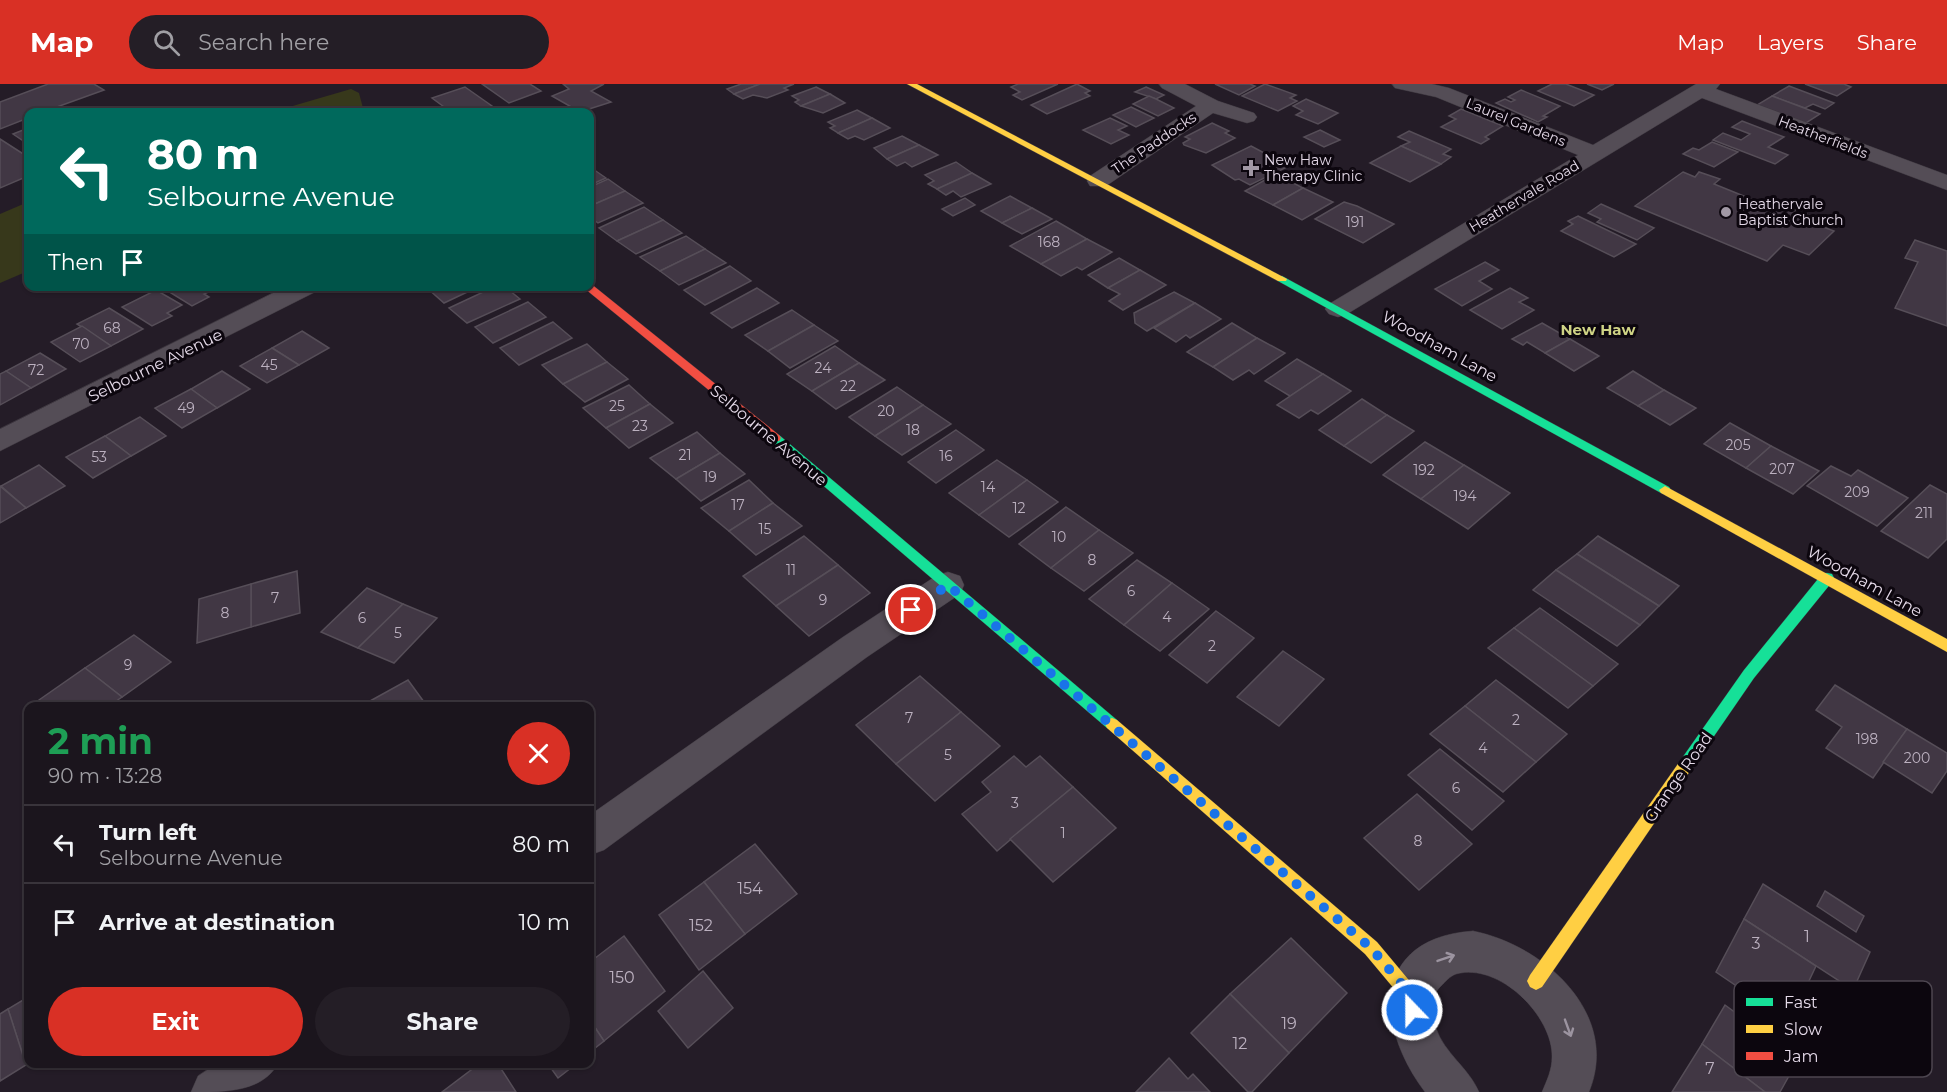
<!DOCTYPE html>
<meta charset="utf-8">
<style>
body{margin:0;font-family:Montserrat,sans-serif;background:#241e26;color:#f1f3f6;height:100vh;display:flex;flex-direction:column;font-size:22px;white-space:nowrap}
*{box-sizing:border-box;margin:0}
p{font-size:20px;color:#a09fa4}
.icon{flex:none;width:33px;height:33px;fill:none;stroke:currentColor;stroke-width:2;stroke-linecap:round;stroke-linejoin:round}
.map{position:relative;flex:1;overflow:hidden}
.panel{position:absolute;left:24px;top:618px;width:570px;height:366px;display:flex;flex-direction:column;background:#1b151d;border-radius:12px;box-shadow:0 2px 4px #0004,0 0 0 2px #39343b}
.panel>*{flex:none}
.banner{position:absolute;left:24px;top:24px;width:570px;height:183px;border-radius:12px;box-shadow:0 2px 4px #0004,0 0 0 2px #39343b;background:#00695c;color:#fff;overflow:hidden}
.pin{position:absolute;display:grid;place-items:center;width:51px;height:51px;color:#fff;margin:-26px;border:3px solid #fff;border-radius:50%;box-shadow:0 2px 6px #0007}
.me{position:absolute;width:66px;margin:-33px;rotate:338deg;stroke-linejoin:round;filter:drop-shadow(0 0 4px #0008)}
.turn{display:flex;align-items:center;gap:21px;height:126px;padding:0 24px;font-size:27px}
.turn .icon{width:78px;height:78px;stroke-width:2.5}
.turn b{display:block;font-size:42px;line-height:51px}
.then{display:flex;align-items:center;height:57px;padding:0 24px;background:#0003;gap:12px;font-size:22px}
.round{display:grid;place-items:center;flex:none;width:63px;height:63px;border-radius:32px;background:#241e26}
.head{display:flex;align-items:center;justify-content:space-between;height:102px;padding:0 24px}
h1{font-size:36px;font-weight:700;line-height:45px;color:#1e9e55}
.button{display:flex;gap:12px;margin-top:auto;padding:12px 24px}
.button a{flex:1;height:69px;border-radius:36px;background:#d93025;color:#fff;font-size:24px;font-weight:700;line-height:69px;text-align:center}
.button a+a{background:#241e26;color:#f1f3f6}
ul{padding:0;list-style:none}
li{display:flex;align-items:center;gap:18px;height:78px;padding:0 24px;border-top:2px solid #39343b}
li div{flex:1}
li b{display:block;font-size:22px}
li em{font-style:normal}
header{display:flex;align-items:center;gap:36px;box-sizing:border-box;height:84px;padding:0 30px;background:#d93025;color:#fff}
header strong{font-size:28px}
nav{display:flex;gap:33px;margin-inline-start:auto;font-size:21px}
.search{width:420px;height:54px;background:#241e26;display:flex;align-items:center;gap:15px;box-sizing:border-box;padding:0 21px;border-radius:33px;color:#a09fa4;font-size:22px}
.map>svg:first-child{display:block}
.green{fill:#37381b}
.building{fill:#413744;stroke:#564e58;stroke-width:1.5}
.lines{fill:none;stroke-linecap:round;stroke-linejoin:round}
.street-casing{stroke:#3c363e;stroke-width:1}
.fast-casing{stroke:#3c363e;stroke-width:1}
.slow-casing{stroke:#3c363e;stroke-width:1}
.jam-casing{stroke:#3c363e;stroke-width:1}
.street{fill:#544d56;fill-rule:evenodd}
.fast{fill:#16e098;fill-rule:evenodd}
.slow{fill:#ffcf43;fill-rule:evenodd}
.jam{fill:#f24e42;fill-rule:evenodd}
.oneway{stroke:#9c94a0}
.route{stroke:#1a73e8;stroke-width:10;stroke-dasharray:0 18}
.poi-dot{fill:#a198a5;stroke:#0c060e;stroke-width:2}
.labels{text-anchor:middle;stroke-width:6;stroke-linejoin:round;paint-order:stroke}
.far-street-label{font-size:14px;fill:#e5dae9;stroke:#0c060e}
.far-poi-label{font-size:14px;fill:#e5dae9;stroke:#0c060e;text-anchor:start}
.number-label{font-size:14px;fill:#bcb1c0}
.far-neighbourhood-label{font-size:15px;font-weight:bold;fill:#cfd385;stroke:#0c060e}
.street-label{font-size:16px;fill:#e5dae9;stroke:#0c060e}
.near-number-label{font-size:16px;fill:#bcb1c0}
.key{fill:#0c060e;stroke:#4d4650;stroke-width:1.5}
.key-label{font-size:16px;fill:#e5dae9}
</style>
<header>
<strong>Map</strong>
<div class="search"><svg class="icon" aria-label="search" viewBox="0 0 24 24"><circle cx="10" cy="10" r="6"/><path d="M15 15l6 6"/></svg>Search here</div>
<nav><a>Map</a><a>Layers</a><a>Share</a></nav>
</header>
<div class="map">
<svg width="1947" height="1008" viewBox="0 0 1947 1008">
<rect width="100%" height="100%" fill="#241c27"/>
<g class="green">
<path d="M351,5L359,9L364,28H272Z"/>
<path d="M28,118V187L0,199V130Z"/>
</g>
<g class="building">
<path d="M48,0H94L104,6L43,28H28V34L0,45V18Z"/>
<path d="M482,0H530L541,7L509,19Z"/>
<path d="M563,0H604L591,7L611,18L580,28L552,12L569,5Z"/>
<path d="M741,0H760L734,10L727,5Z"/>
<path d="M760,0H794L784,4L788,6L767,14L753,11L743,15L734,10Z"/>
<path d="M1018,0H1058L1022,16L1013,11L1020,8L1011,3Z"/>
<path d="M1077,0L1090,7L1085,9L1090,12L1047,30L1031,21Z"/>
<path d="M1215,0H1250L1255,2L1239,11Z"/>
<path d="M1265,0L1296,11L1290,14L1297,17L1278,27L1242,12Z"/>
<path d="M1552,0H1566L1594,11L1574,22L1538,7Z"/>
<path d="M1587,0H1614L1602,6Z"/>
<path d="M1805,0H1844L1851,3L1837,12Z"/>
<path d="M1789,2L1834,19L1825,25L1813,20L1805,24L1772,12Z"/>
<path d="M465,3L492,22L474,28H451L432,14Z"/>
<path d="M816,3L830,10L801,22L795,18L799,16L792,12Z"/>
<path d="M1146,3L1164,11L1156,15L1135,8Z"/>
<path d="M1521,6L1560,22L1543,32L1547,33L1538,38L1496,19L1505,15L1511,18L1515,16L1508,13Z"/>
<path d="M830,10L845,19L823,29L801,22Z"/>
<path d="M1149,12L1156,15L1174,24L1158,32L1133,20Z"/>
<path d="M1772,12L1820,30L1806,39L1757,21Z"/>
<path d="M1306,15L1338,29L1318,40L1296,31L1303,27L1293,22Z"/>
<path d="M1131,23L1154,34L1136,43L1113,31Z"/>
<path d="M1461,25L1503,42L1485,53L1489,55L1481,60L1441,43L1456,35L1449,32Z"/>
<path d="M857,26L872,34L838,49L830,44L835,42L828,38Z"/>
<path d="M872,34L890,44L864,56L855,52L848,55L838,49Z"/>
<path d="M1110,34L1127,42L1118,46L1129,51L1111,60L1083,46Z"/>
<path d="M1742,37L1784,53L1768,63L1788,71L1775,80L1713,56L1723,49L1741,56L1750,50L1732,43Z"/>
<path d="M1212,39L1229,47L1225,49L1235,54L1206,69L1184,61L1183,59L1190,55L1185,53Z"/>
<path d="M28,44V60L13,50Z"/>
<path d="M1320,46L1340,56L1324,63L1304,53Z"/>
<path d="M1409,47L1451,65L1443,70L1451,73L1441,80L1401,62L1410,58L1398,53Z"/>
<path d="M902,52L919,61L887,75L874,64Z"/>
<path d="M0,55L28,73V92L0,104Z"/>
<path d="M1712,58L1738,68L1714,83L1683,70L1693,64L1699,66Z"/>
<path d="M919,61L938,71L912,83L905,78L897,82L887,75Z"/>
<path d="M1251,62L1289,82L1250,101L1239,95L1235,96L1212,81Z"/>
<path d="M1401,62L1441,80L1410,98L1370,79Z"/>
<path d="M956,78L972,89L937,105L928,100L934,97L925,91Z"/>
<path d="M590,83L606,94L590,101Z"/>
<path d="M1683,88L1695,93L1699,88L1720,95L1714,100L1771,123L1776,118L1816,134L1810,138L1834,147L1809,171L1783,161L1767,177L1635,122Z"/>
<path d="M972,89L991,100L961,113L953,107L946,111L937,105Z"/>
<path d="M1276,90L1303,104L1273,121L1245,107Z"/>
<path d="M608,95L625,107L590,122V103Z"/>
<path d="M1303,104L1333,118L1302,136L1273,121Z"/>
<path d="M625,107L643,119L598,139L590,133V122Z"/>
<path d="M1010,112L1032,124L1002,139L981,127Z"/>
<path d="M965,114L975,121L953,132L942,125Z"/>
<path d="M1344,118L1357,122L1394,140L1363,159L1315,135Z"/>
<path d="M1601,120L1654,144L1637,156L1597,138L1601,135L1588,129Z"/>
<path d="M644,123L663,136L617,157L599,144Z"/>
<path d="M1032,124L1052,135L1022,150L1002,139Z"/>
<path d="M1578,132L1636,160L1614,173L1561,147L1573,140L1568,137Z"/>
<path d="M663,136L682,149L636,170L617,157Z"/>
<path d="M1056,137L1087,155L1041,180L1010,162Z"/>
<path d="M686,152L705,165L660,187L640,173Z"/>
<path d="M1087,155L1112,168L1082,186L1077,183L1061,192L1041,180Z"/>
<path d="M1915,156L1947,167V242L1895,224L1918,178L1905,174Z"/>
<path d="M705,165L726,179L679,201L660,187Z"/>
<path d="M1119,174L1140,186L1108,204L1088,191Z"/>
<path d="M1485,178L1499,186L1479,197L1492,205L1462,222L1435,205Z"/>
<path d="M730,182L751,197L705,221L684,206Z"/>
<path d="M1140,186L1166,201L1123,226L1109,217L1120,210L1108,204Z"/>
<path d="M167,202H218L219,203L204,210L209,213L192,222L163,204Z"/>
<path d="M431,202H480L444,219L427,204Z"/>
<path d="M496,202H504L520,215L467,239L449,224Z"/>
<path d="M757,204L779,219L732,244L711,229Z"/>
<path d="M1510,204L1528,214L1519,218L1534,226L1502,245L1470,226Z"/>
<path d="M156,206L182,221L167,229L172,232L152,242L122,223Z"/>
<path d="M1174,208L1195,219L1147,247L1135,239L1134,229Z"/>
<path d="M528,218L546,233L493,259L475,243Z"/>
<path d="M1195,219L1221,235L1190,254L1186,251L1176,258L1154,244Z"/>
<path d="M109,224L143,245L111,262L77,240Z"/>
<path d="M792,226L814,241L768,267L745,251Z"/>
<path d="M553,238L572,254L519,281L500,264Z"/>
<path d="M1232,239L1257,254L1213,283L1187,268Z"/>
<path d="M1542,239L1570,255L1545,269L1527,258L1523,261L1512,255Z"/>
<path d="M814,241L838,257L790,284L768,267Z"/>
<path d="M82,242L111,262L80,278L51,258Z"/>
<path d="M302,247L329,264L299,281L272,264Z"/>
<path d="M1257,254L1285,269L1254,290L1249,286L1233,296L1213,283Z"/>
<path d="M1570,255L1599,272L1574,287L1545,269Z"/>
<path d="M587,260L607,278L563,300L542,281Z"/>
<path d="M835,262L859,279L812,307L787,290Z"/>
<path d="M272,264L299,281L267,299L240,282Z"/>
<path d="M40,269L66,285L31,304L6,287Z"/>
<path d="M1297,275L1323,290L1290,312L1265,297Z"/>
<path d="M607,278L628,295L585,318L563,300Z"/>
<path d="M859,279L885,296L836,325L812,307Z"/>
<path d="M6,287L31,304L0,321V290Z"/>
<path d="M222,287L250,305L217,324L191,305Z"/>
<path d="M1633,287L1664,306L1638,322L1607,304Z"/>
<path d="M1323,290L1351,307L1318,330L1311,326L1299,334L1277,321Z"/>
<path d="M629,301L650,320L606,344L583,324Z"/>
<path d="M897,303L923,321L875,352L849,333Z"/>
<path d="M191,305L217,324L182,344L155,324Z"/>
<path d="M1664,306L1696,324L1670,341L1638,322Z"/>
<path d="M1362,315L1387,331L1344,362L1319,346Z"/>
<path d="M650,320L673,339L629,364L606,344Z"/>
<path d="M923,321L951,340L902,371L875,352Z"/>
<path d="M1387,331L1414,347L1371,379L1344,362Z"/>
<path d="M140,333L166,352L131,372L105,352Z"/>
<path d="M1730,339L1771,362L1746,384L1704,360Z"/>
<path d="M956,346L984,366L936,399L908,378Z"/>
<path d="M697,348L720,369L676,395L650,374Z"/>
<path d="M105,352L131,372L93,394L66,373Z"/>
<path d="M1425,358L1464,381L1421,415L1383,391Z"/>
<path d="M1771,362L1819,387L1793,410L1746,384Z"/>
<path d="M720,369L745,390L701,417L676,395Z"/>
<path d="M997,376L1027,396L979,431L949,409Z"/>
<path d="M39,381L65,402L26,424L1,402Z"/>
<path d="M1464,381L1510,409L1468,445L1421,415Z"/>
<path d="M1831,382L1851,392L1858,386L1908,414L1877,442L1807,402Z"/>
<path d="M749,396L773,419L729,447L701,424Z"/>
<path d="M1027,396L1058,418L1009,453L979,431Z"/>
<path d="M1930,401L1947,410V455L1928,474L1881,447Z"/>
<path d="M0,402L26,424L0,439Z"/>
<path d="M773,419L802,442L756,471L729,447Z"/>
<path d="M1066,423L1099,446L1051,484L1019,460Z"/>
<path d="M1099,446L1133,469L1084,507L1051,484Z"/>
<path d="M804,452L838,481L776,522L743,492Z"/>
<path d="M1598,452L1679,502L1659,522L1577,470Z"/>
<path d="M1577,470L1659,522L1640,541L1556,486Z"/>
<path d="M1137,476L1172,499L1124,541L1089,515Z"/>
<path d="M838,481L870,509L809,552L776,522Z"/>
<path d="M1556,486L1640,541L1617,562L1533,506Z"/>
<path d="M297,487L300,529L251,543V500Z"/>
<path d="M1172,499L1209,525L1160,567L1124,541Z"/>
<path d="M251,500V543L197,559L199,515Z"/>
<path d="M367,504L403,520L358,564L321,548Z"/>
<path d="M403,520L437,534L394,579L358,564Z"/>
<path d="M1540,524L1618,580L1593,602L1514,544Z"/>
<path d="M1216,527L1254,554L1207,599L1169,571Z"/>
<path d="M1514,544L1593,602L1568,624L1488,564Z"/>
<path d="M134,551L171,578L122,613L85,584Z"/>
<path d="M1283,567L1324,595L1279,642L1237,613Z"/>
<path d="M85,584L122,613L109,622H46L39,616Z"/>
<path d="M920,592L961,628L896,680L856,641Z"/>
<path d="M408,596L427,622H361Z"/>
<path d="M1496,596L1567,650L1536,678L1465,622Z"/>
<path d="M1835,601L1907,645L1873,694L1826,664L1842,643L1816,626Z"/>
<path d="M1465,622L1536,678L1503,708L1430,650Z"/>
<path d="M961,628L1000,662L935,717L896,680Z"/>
<path d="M1907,645L1947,669V687L1932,709L1883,678Z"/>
<path d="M1440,665L1504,717L1472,746L1408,691Z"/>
<path d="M1014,672L1026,683L1040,672L1073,703L997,767L962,730L991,708L982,698Z"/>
<path d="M1073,703L1116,744L1053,798L1010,755Z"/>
<path d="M1417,710L1472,760L1419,806L1364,754Z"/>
<path d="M755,760L797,810L745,850L704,798Z"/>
<path d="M704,798L745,850L699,886L659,831Z"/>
<path d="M1763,800L1870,868L1853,906L1744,835Z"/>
<path d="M1825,807L1864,832L1856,848L1817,822Z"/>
<path d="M1744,835L1816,882L1798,920L1772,903L1763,920L1716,888Z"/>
<path d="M624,852L665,907L604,957L590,936V878Z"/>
<path d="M1291,854L1347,909L1289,969L1230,910Z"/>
<path d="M703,887L733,924L688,964L658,927Z"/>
<path d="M1230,910L1289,969L1252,1008H1248L1191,949Z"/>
<path d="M28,913L29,980L26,981L8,925Z"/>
<path d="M1755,917L1809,956L1780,1008H1765L1702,960L1725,921L1744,935Z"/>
<path d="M8,925L26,981L0,997V930Z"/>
<path d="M590,936L604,957L590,968Z"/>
<path d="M1702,960L1765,1008H1672Z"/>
<path d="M1169,974L1188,995L1193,990L1210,1008H1136Z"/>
<path d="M479,980H498L516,1008H442Z"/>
<path d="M548,980H576L558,994Z"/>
</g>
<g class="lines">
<g class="street-casing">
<g id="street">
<path d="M1159,0H1185L1218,17L1254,29L1257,33L1254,37L1247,39L1213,29L1106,102H1090L1087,97L1090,92L1196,22L1162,4Z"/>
<path d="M1392,0H1432L1449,4L1593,61L1696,0H1720L1716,5L1947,91V106L1702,14L1347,230L1338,233L1329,230L1325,225L1329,220L1578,71L1436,13L1395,4Z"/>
<path d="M287,202H320L317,207L0,367V345Z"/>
<path d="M948,488L960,492L964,501L960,510L867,573L604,766L590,771V731L843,553L936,492Z"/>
<path d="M1473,847C1544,861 1621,930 1589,1008H1542C1547,996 1552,986 1552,973C1553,932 1499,878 1456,890C1450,892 1445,898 1441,902C1430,912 1431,930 1436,944C1444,969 1469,984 1479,1008H1425C1375,942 1371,854 1473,847Z"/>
<path d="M216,980H278C261,1008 227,1008 191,1008L198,992Z"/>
</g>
</g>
<g class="fast-casing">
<g id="fast">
<path d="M1282,192L1669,403L1671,406L1665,410L1661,409L1278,197L1277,195Z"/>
<path d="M775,350L779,351L1117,636L1119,640L1117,644L1112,646L1107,644L771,357L769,354L771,351Z"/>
<path d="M1827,489L1832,490L1834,494L1832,498L1754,594L1690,687L1685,689L1680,687L1677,682L1680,677L1744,586L1822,490Z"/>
</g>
</g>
<g class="slow-casing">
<g id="slow">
<path d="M907,0H917L1287,195L1286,197H1278Z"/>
<path d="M1665,402L1947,555V568L1661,409L1659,406Z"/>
<path d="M1112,634L1117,636L1377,858L1418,907L1421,913L1418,919L1412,922L1406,919L1365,870L1107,644L1105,640L1107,636Z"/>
<path d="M1685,675L1690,677L1693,682L1690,687L1542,903L1536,906L1530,903L1527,897L1530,891L1680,677Z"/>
</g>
</g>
<g class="jam-casing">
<path id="jam" d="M590,199L779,351L781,354L779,357H771L584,204L583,202H590Z"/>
</g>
<use href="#street" class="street"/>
<use href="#fast" class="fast"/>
<use href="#slow" class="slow"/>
<use href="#jam" class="jam"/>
</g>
<defs><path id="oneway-shaft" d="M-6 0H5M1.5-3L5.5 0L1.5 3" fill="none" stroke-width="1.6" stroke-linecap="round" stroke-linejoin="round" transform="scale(1.5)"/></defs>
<g class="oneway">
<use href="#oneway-shaft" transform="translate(1446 874) rotate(-19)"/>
<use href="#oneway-shaft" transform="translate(1568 944) rotate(70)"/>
</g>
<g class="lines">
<path class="route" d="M911,526L948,501L1371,864L1412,912V926"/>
</g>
<g class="poi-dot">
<path d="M1248 75h6v6h6v6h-6v6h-6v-6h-6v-6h6z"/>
<circle cx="1726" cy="128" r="6"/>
</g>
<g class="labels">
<g class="far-street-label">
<text transform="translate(1516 38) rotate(22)" y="5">Laurel Gardens</text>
<text transform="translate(1823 53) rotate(21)" y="5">Heatherfields</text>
<text transform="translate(1154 59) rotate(-34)" y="5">The Paddocks</text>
<text transform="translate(1524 112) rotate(-31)" y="5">Heathervale Road</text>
</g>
<g class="far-poi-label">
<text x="1264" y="81">New Haw<tspan x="1264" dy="16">Therapy Clinic</tspan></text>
<text x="1738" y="125">Heathervale<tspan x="1738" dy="16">Baptist Church</tspan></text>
</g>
<g class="number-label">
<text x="1355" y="143">191</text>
<text x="1049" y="163">168</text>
<text x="112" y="249">68</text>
<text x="81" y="265">70</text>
<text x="269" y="286">45</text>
<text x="823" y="289">24</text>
<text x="36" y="291">72</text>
<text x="848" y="307">22</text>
<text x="617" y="327">25</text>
<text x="186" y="329">49</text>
<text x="886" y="332">20</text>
<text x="640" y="347">23</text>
<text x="913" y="351">18</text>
<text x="1738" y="366">205</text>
<text x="685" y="376">21</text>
<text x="946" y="377">16</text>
<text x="99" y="378">53</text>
<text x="1782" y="390">207</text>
<text x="1424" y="391">192</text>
<text x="710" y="398">19</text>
<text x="988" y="408">14</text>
<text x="1857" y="413">209</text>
<text x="1465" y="417">194</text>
<text x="738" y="426">17</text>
<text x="1019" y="429">12</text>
<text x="1924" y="434">211</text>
<text x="765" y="450">15</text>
<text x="1059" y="458">10</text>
<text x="1092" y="481">8</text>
<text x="791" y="491">11</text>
<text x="1131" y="512">6</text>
<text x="275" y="519">7</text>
<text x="823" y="521">9</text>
<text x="225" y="534">8</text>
<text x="1167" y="538">4</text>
<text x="362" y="539">6</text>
<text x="398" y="554">5</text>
<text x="1212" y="567">2</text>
<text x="128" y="586">9</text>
<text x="909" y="639">7</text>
<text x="1516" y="641">2</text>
<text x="1867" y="660">198</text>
<text x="1483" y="669">4</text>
<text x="948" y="676">5</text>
<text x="1917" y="679">200</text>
<text x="1456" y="709">6</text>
<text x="1015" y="724">3</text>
<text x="1063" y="754">1</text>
<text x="1418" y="762">8</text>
</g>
<g class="far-neighbourhood-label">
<text x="1598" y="251">New Haw</text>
</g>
<g class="street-label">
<text transform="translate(1440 262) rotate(29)" y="6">Woodham Lane</text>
<text transform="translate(155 281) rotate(-26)" y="6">Selbourne Avenue</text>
<text transform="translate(769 351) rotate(40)" y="6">Selbourne Avenue</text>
<text transform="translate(1865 497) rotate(29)" y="6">Woodham Lane</text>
<text transform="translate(1678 693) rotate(-55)" y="6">Grange Road</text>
</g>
<g class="near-number-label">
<text x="750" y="810">154</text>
<text x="701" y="847">152</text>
<text x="1807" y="858">1</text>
<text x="1756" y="865">3</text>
<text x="622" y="899">150</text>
<text x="1289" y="945">19</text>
<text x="1240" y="965">12</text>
<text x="1710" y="990">7</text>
</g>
</g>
<rect x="1734" y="897" width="198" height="96" rx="9" class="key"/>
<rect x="1746" y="914" width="27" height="8" fill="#16e098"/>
<rect x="1746" y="941" width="27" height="8" fill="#ffcf43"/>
<rect x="1746" y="968" width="27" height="8" fill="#f24e42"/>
<g class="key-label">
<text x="1784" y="924">Fast</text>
<text x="1784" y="951">Slow</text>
<text x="1784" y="978">Jam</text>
</g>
</svg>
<div class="pin" style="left:911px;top:526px;background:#d93025"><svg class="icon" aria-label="arrive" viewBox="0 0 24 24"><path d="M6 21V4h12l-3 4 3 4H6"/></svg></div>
<svg class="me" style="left:1412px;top:926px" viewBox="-20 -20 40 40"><circle r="17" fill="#1a73e8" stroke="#fff" stroke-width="3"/><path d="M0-11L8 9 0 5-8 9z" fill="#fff"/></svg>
<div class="banner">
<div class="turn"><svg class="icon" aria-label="left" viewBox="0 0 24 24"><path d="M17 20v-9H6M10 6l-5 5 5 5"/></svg><div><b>80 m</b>Selbourne Avenue</div></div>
<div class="then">Then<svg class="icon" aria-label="arrive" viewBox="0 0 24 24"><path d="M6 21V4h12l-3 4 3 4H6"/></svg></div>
</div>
<section class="panel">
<div class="head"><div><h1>2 min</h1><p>90 m · 13:28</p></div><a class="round" style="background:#d93025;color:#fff"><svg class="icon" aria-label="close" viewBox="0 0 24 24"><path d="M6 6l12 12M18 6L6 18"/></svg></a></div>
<ul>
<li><svg class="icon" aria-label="left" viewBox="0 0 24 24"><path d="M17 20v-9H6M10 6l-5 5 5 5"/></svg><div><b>Turn left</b><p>Selbourne Avenue</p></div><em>80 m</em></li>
<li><svg class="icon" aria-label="arrive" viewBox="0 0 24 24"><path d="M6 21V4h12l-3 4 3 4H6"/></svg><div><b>Arrive at destination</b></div><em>10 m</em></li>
</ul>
<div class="button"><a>Exit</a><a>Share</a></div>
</section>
</div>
